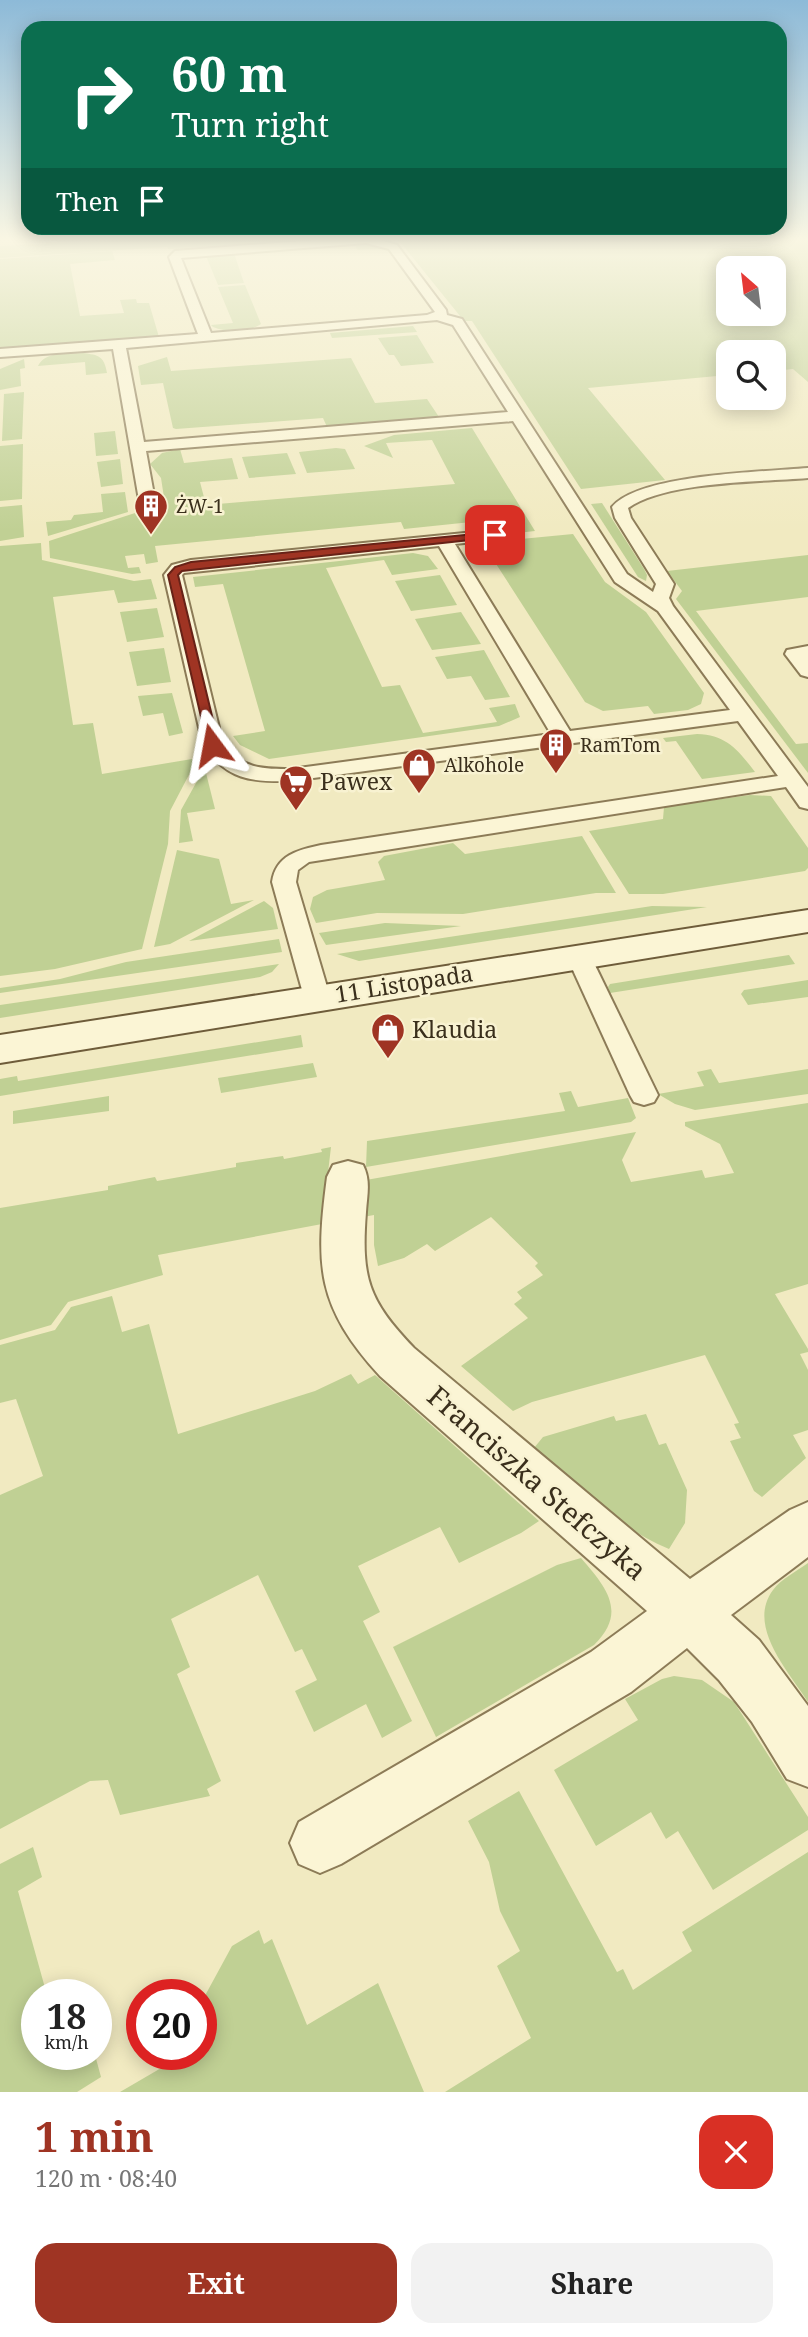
<!DOCTYPE html>
<meta charset="utf-8">
<style>
body{margin:0;font-family:"Noto Serif",serif;background:#f2f2f2;color:#222;height:100vh;display:flex;flex-direction:column;font-size:26px;white-space:nowrap}
*{box-sizing:border-box;margin:0}
p{font-size:23px;color:#767676}
.icon{flex:none;width:38px;height:38px;fill:none;stroke:currentColor;stroke-width:2;stroke-linecap:round;stroke-linejoin:round}
.map{position:relative;height:2092px;overflow:hidden}
.details{display:flex;flex-direction:column;background:#fff;flex:1}
.details>*{flex:none}
.banner{position:absolute;left:21px;top:21px;width:766px;height:214px;border-radius:21px;box-shadow:0 4px 18px #0003;background:#0b6e4f;color:#fff;overflow:hidden}
.needle{width:46px;rotate:332deg}
.buttons{position:absolute;left:716px;top:256px;display:grid;gap:14px}
.buttons a{display:grid;place-items:center;width:70px;height:70px;border-radius:14px;background:#fff;box-shadow:0 4px 18px #0003;font-size:35px}
.speed{position:absolute;left:21px;top:1979px;display:flex;gap:14px;font-size:35px;font-weight:700;text-align:center}
.speed>*{display:grid;place-content:center;width:91px;height:91px;border-radius:50%;background:#fff;box-shadow:0 4px 18px #0003;line-height:1}
.speed small{font-size:18px;font-weight:400}
.speed .limit{border:10px solid #d22;background:#fff;color:#111}
.pin{position:absolute;display:grid;place-items:center;width:60px;height:60px;color:#fff;margin:-30px;border-radius:14px;box-shadow:0 4px 10px #0006}
.me{position:absolute;width:77px;margin:-38px;rotate:347deg;stroke-linejoin:round;filter:drop-shadow(0 0 5px #0008)}
.turn{display:flex;align-items:center;gap:24px;height:147px;padding:0 35px;font-size:32px}
.turn .icon{width:91px;height:91px;stroke-width:2.5}
.turn b{display:block;font-size:49px;line-height:60px}
.then{display:flex;align-items:center;height:66px;padding:0 35px;background:#0003;gap:14px;font-size:26px}
.round{display:grid;place-items:center;flex:none;width:74px;height:74px;border-radius:21px;background:#f2f2f2}
.head{display:flex;align-items:center;justify-content:space-between;height:119px;padding:0 35px}
h1{font-size:42px;font-weight:700;line-height:52px;color:#9f3423}
.primary-button{display:flex;gap:14px;margin-top:auto;padding:14px 35px}
.primary-button a{flex:1;height:80px;border-radius:21px;background:#9f3423;color:#fff;font-size:28px;font-weight:700;line-height:80px;text-align:center}
.primary-button a+a{background:#f2f2f2;color:#222}
.map>svg:first-child{display:block}
.green{fill:#c0d094;fill-rule:evenodd}
.lines{fill:none;stroke-linecap:round;stroke-linejoin:round}
.service-casing{stroke:#8c7b57;stroke-width:4}
.minor-casing{stroke:#8c7b57;stroke-width:4}
.secondary-casing{stroke:#6e5c3a;stroke-width:4}
.service{fill:#fbf5d5;fill-rule:evenodd}
.minor{fill:#fbf5d5;fill-rule:evenodd}
.secondary{fill:#fbf5d5;fill-rule:evenodd}
.route{fill:#9f3423;stroke:#672217;stroke-width:2}
.labels{text-anchor:middle;stroke-width:5;stroke-linejoin:round;paint-order:stroke}
.far-poi-label{font-size:19px;fill:#3a2f1c;stroke:#f8f2d1;text-anchor:start}
.poi-label{font-size:23px;fill:#3a2f1c;stroke:#f8f2d1;text-anchor:start}
.street-label{font-size:23px;fill:#3a2f1c;stroke:#f8f2d1}
.near-street-label{font-size:28px;fill:#3a2f1c;stroke:#f8f2d1}
</style>
<div class="map">
<svg width="808" height="2092" viewBox="0 0 808 2092">
<rect width="100%" height="100%" fill="#f1eac1"/>
<g class="green">
<path d="M172,238H337L168,249L167,247L0,258V246Z"/>
<path d="M397,238H808V382L793,369L774,371V352H728V375L588,388L665,480L581,489L472,321H464ZM728,268H774V313H728Z"/>
<path d="M352,243L373,244L384,249L357,250L355,245L234,253L244,283L218,285L206,256L189,257L206,253Z"/>
<path d="M112,251L115,260L70,264L80,316L124,313L120,300L136,299L137,303H149L159,337L0,348V259Z"/>
<path d="M245,285L261,324C248,333 227,333 213,327L211,325L233,323L218,287Z"/>
<path d="M413,326L417,332L332,338L330,333Z"/>
<path d="M417,335L434,363L401,366L394,355H389L378,338Z"/>
<path d="M83,353C99,355 104,356 107,373L86,375L85,362L38,366C45,351 68,354 83,353Z"/>
<path d="M167,357L171,371L351,358L375,403L427,399L439,417L327,427L323,418L176,429L173,428L163,383L141,385L138,366Z"/>
<path d="M24,359L25,368L20,369L21,386L0,390V369Z"/>
<path d="M24,392L22,439L2,441L4,394Z"/>
<path d="M472,428L535,531L508,534L500,519L404,529L401,522L155,546L158,562L146,564L144,554L125,556L128,568L139,567L141,573L132,574L50,558L49,541L135,513V508L165,504L161,478L150,464L162,453L180,449L184,463L232,458L238,479L200,482L206,505L455,484L432,440L386,443L393,458L364,446L394,435Z"/>
<path d="M115,431L118,454L96,456L94,433Z"/>
<path d="M23,444L22,499L0,501V446Z"/>
<path d="M336,448L345,449L355,469L307,473L299,452Z"/>
<path d="M287,453L296,474L249,478L242,457Z"/>
<path d="M120,459L123,484L101,487L97,462Z"/>
<path d="M125,492L128,512L48,536L46,522L71,520L74,515L103,512L101,494Z"/>
<path d="M602,503L644,569L647,575L646,581L638,577L591,504Z"/>
<path d="M22,505L24,537L0,541V507Z"/>
<path d="M573,534L605,582L646,612L704,693L701,704L688,710L654,714L648,706L603,711L585,702L489,553L466,555L469,548L479,543Z"/>
<path d="M41,543L42,560L134,581L151,579L157,599L118,603L114,590L53,597L73,725L93,723L102,774L192,759L193,767L170,811L168,844L142,949L55,969L0,976V546Z"/>
<path d="M413,553L428,556L438,569L392,575L384,560L326,568L382,687L400,685L423,733L497,722L489,708L515,704L520,717L499,726L269,759L240,745L233,736L265,731L223,584L195,587L193,577Z"/>
<path d="M808,555V597L696,611L796,744L808,743V773L676,599L682,591L667,571Z"/>
<path d="M440,575L457,605L411,611L395,581Z"/>
<path d="M157,608L164,637L127,642L120,612Z"/>
<path d="M461,612L481,644L432,650L415,619Z"/>
<path d="M164,648L171,682L137,686L129,652Z"/>
<path d="M484,650L510,697L485,700L471,676L447,679L435,657Z"/>
<path d="M172,693L183,733L169,736L163,713L143,716L138,696Z"/>
<path d="M697,734C727,735 738,750 755,772L702,779L676,741L666,742L663,738Z"/>
<path d="M206,773L215,809L187,813L193,841L179,843L181,810L201,774Z"/>
<path d="M750,795L771,796L808,848V868L805,871L663,894H629L589,831L663,819L664,807Z"/>
<path d="M582,836L616,893H596L463,914L377,913L316,923L310,909L313,897L327,890L385,880L378,862L384,856L453,843L465,854Z"/>
<path d="M177,850L219,859L231,904L254,900L170,944L154,947Z"/>
<path d="M264,901L273,908L278,929L189,941Z"/>
<path d="M652,906L707,907L359,961L337,954Z"/>
<path d="M385,923L461,926L326,945L319,933Z"/>
<path d="M279,939L282,952L0,993V988L60,979L126,962Z"/>
<path d="M789,955L795,964L610,993L608,987L610,984Z"/>
<path d="M279,964L272,972L260,977L0,1018V1005Z"/>
<path d="M808,980V997L748,1005L741,994L744,990Z"/>
<path d="M301,1035L303,1047L0,1096V1079L17,1076L18,1081Z"/>
<path d="M313,1063L317,1077L221,1093L218,1078Z"/>
<path d="M711,1069L719,1083L808,1069V1094L695,1110L675,1104L658,1094L704,1086L697,1072Z"/>
<path d="M571,1091L578,1107L628,1098L636,1118L631,1122L366,1167L367,1141L565,1111L559,1093Z"/>
<path d="M109,1096V1111L13,1124V1111Z"/>
<path d="M808,1103V1284L775,1294L808,1349V1352L800,1354L808,1370V1430L793,1435L806,1458L762,1497L754,1491L730,1441L741,1438L734,1424L739,1423L705,1355L532,1402L513,1411L461,1366L528,1318L514,1304L522,1298L517,1292L543,1275L535,1266L538,1263L491,1217L435,1251L427,1244L404,1258L378,1266L374,1245V1215L363,1217L366,1180L636,1132L622,1160L631,1182L702,1170L705,1178L734,1173L720,1144L685,1126V1122Z"/>
<path d="M331,1147L322,1224L158,1255L163,1275L68,1302L51,1325L0,1340V1208L108,1190V1186L155,1177L157,1181L236,1167V1163L283,1156L284,1159L322,1152L321,1149Z"/>
<path d="M112,1296L122,1332L149,1324L178,1434L315,1391L351,1374L358,1384L375,1375L539,1521L521,1533L459,1563L440,1527L358,1566L380,1612L363,1621L412,1721L382,1738L366,1704L314,1732L295,1691L317,1680L302,1649L295,1652L258,1575L171,1619L190,1667L177,1674L221,1781L207,1789L210,1796L120,1815L108,1780L90,1781L0,1829V1495L43,1476L16,1399L0,1403V1345L55,1330L71,1307Z"/>
<path d="M646,1414L659,1445L666,1443L687,1490L685,1523L669,1549C617,1528 576,1484 534,1448L543,1437L614,1416L616,1421Z"/>
<path d="M581,1558C606,1587 628,1612 594,1645L436,1737L393,1647L557,1565Z"/>
<path d="M808,1563V1702C789,1672 746,1626 773,1590C781,1579 797,1571 808,1563Z"/>
<path d="M674,1676L702,1680L734,1702L808,1817V1830L713,1890L678,1831L666,1839L651,1812L596,1846L554,1770L638,1720L625,1699L662,1679Z"/>
<path d="M519,1791L617,1972L623,1969L633,1990L692,1951L682,1932L808,1852V2092H445L531,2038L497,1966L520,1951L500,1911L489,1862L468,1821Z"/>
<path d="M33,1847L42,1877L18,1891L47,1995H37V2054L63,2055L65,2061L75,2055H95L101,2077L77,2092H0V1864Z"/>
<path d="M259,1930L264,1944L272,1939L307,2025L378,1983L424,2092H120L168,2064L173,2055L201,2054V2003L232,1946Z"/>
</g>
<g class="lines">
<g class="service-casing">
<g id="service">
<path d="M340,238H373L397,245L446,310L447,315L462,319L627,574L653,592L656,584L615,518L612,507C639,474 764,472 808,468V478C761,482 666,481 628,508L631,518L674,584L669,598L673,606L808,787V809L800,807L786,787L309,862L298,870L296,882L330,997L326,1003L317,1006L308,1003L304,997L272,882C276,855 298,850 321,845L778,776L738,721L291,781C251,782 227,780 203,745L164,575L172,565L191,560L495,530L503,535L501,539L455,544L570,731L730,710L658,611L615,582L513,421L146,451L156,506L148,511L140,506L113,349L0,357V349L198,334L169,257L175,251ZM366,243L389,249L435,312L427,315L211,333L181,258ZM437,320L453,325L508,412L144,442L126,348ZM439,546L551,734L291,769C263,769 242,769 223,744L182,575L184,573Z"/>
<path d="M808,646V677L801,675L785,654L787,650Z"/>
<path d="M579,949L588,951L591,957L658,1095L654,1102L644,1105L634,1102L630,1095L567,957L570,951Z"/>
</g>
</g>
<g class="minor-casing">
<path id="minor" d="M348,1161L363,1165C371,1181 367,1195 366,1212C361,1278 368,1300 414,1348L690,1579L790,1510L808,1502V1557L731,1615L759,1640L808,1706V1787L787,1779L752,1722L719,1680L687,1648L631,1692L341,1864L320,1873L299,1864L290,1843L299,1822L591,1652L647,1611L380,1376C317,1307 315,1267 327,1177L333,1165Z"/>
</g>
<g class="secondary-casing">
<path id="secondary" d="M808,910V932L0,1063V1035Z"/>
</g>
<use href="#service" class="service"/>
<use href="#minor" class="minor"/>
<use href="#secondary" class="secondary"/>
</g>
<linearGradient id="sky" x2="0" y2="1"><stop stop-color="#8dbad8"/><stop offset="0.45" stop-color="#f9f6e3"/><stop offset="1" stop-color="#f9f6e3" stop-opacity="0"/></linearGradient>
<rect width="808" height="531" fill="url(#sky)"/>
<path class="route" d="M495,532L500,535L498,537L182,571L178,575L219,745L217,747H208L168,575L175,567L191,562Z"/>
<defs>
<g id="building-pin" transform="scale(1.75)"><path d="M0 17L-7.5 6A9.5 9.5 0 1 1 7.5 6Z" fill="#9f3423" stroke="#f8f2d1"/><path d="M-4-6H4V6H1V3H-1V6H-4ZM-2.5-4.3h1.7v1.8h-1.7ZM.8-4.3h1.7v1.8H.8ZM-2.5-1h1.7V.8h-1.7ZM.8-1h1.7V.8H.8Z" fill="#fff"/></g>
<g id="shop-pin" transform="scale(1.75)"><path d="M0 17L-7.5 6A9.5 9.5 0 1 1 7.5 6Z" fill="#9f3423" stroke="#f8f2d1"/><path d="M-5-2.5h2.3a2.7 3.5 0 0 1 5.4 0H5L5.5 6h-11ZM-1.5-2.5h3a1.5 2.3 0 0 0-3 0Z" fill="#fff"/></g>
<g id="supermarket-pin" transform="scale(1.75)"><path d="M0 17L-7.5 6A9.5 9.5 0 1 1 7.5 6Z" fill="#9f3423" stroke="#f8f2d1"/><path d="M-6-5.5h2.5l.6 2H6L4.5 2H-2.5L-4.4-4H-6ZM-1.5 3.2a1.3 1.3 0 1 0 .1 0ZM3 3.2a1.3 1.3 0 1 0 .1 0Z" fill="#fff"/></g>
</defs>
<g fill-rule="evenodd">
<use href="#building-pin" x="151" y="506"/>
<use href="#building-pin" x="556" y="745"/>
<use href="#shop-pin" x="419" y="765"/>
<use href="#supermarket-pin" x="296" y="782"/>
<use href="#shop-pin" x="388" y="1030"/>
</g>
<g class="labels">
<g class="far-poi-label">
<text x="176" y="513">ŻW-1</text>
<text x="580" y="752">RamTom</text>
<text x="444" y="772">Alkohole</text>
</g>
<g class="poi-label">
<text x="320" y="790">Pawex</text>
<text x="412" y="1038">Klaudia</text>
</g>
<g class="street-label">
<text transform="translate(404 984) rotate(-9)" y="8">11 Listopada</text>
</g>
<g class="near-street-label">
<text transform="translate(537 1483) rotate(41)" y="10">Franciszka Stefczyka</text>
</g>
</g>
</svg>
<div class="buttons">
<a><svg class="needle" viewBox="-14 -14 28 28"><path d="M0-13l5 13h-10z" fill="#e53935"/><path d="M0 13l5-13h-10z" fill="#767676"/></svg></a>
<a><svg class="icon" aria-label="search" viewBox="0 0 24 24"><circle cx="10" cy="10" r="6"/><path d="M15 15l6 6"/></svg></a>
</div>
<div class="speed"><div>18<small>km/h</small></div><div class="limit">20</div></div>
<div class="pin" style="left:495px;top:535px;background:#d93025"><svg class="icon" aria-label="arrive" viewBox="0 0 24 24"><path d="M6 21V4h12l-3 4 3 4H6"/></svg></div>
<svg class="me" style="left:212px;top:745px" viewBox="-20 -20 40 40"><path d="M0-17L14 15 0 8-14 15z" fill="#9f3423" stroke="#fff" stroke-width="4"/></svg>
<div class="banner">
<div class="turn"><svg class="icon" aria-label="right" viewBox="0 0 24 24"><path d="M7 20v-9h11M14 6l5 5-5 5"/></svg><div><b>60 m</b>Turn right</div></div>
<div class="then">Then<svg class="icon" aria-label="arrive" viewBox="0 0 24 24"><path d="M6 21V4h12l-3 4 3 4H6"/></svg></div>
</div>
</div>
<section class="details">
<div class="head"><div><h1>1 min</h1><p>120 m · 08:40</p></div><a class="round" style="background:#d93025;color:#fff"><svg class="icon" aria-label="close" viewBox="0 0 24 24"><path d="M6 6l12 12M18 6L6 18"/></svg></a></div>
<div class="primary-button"><a>Exit</a><a>Share</a></div>
</section>
